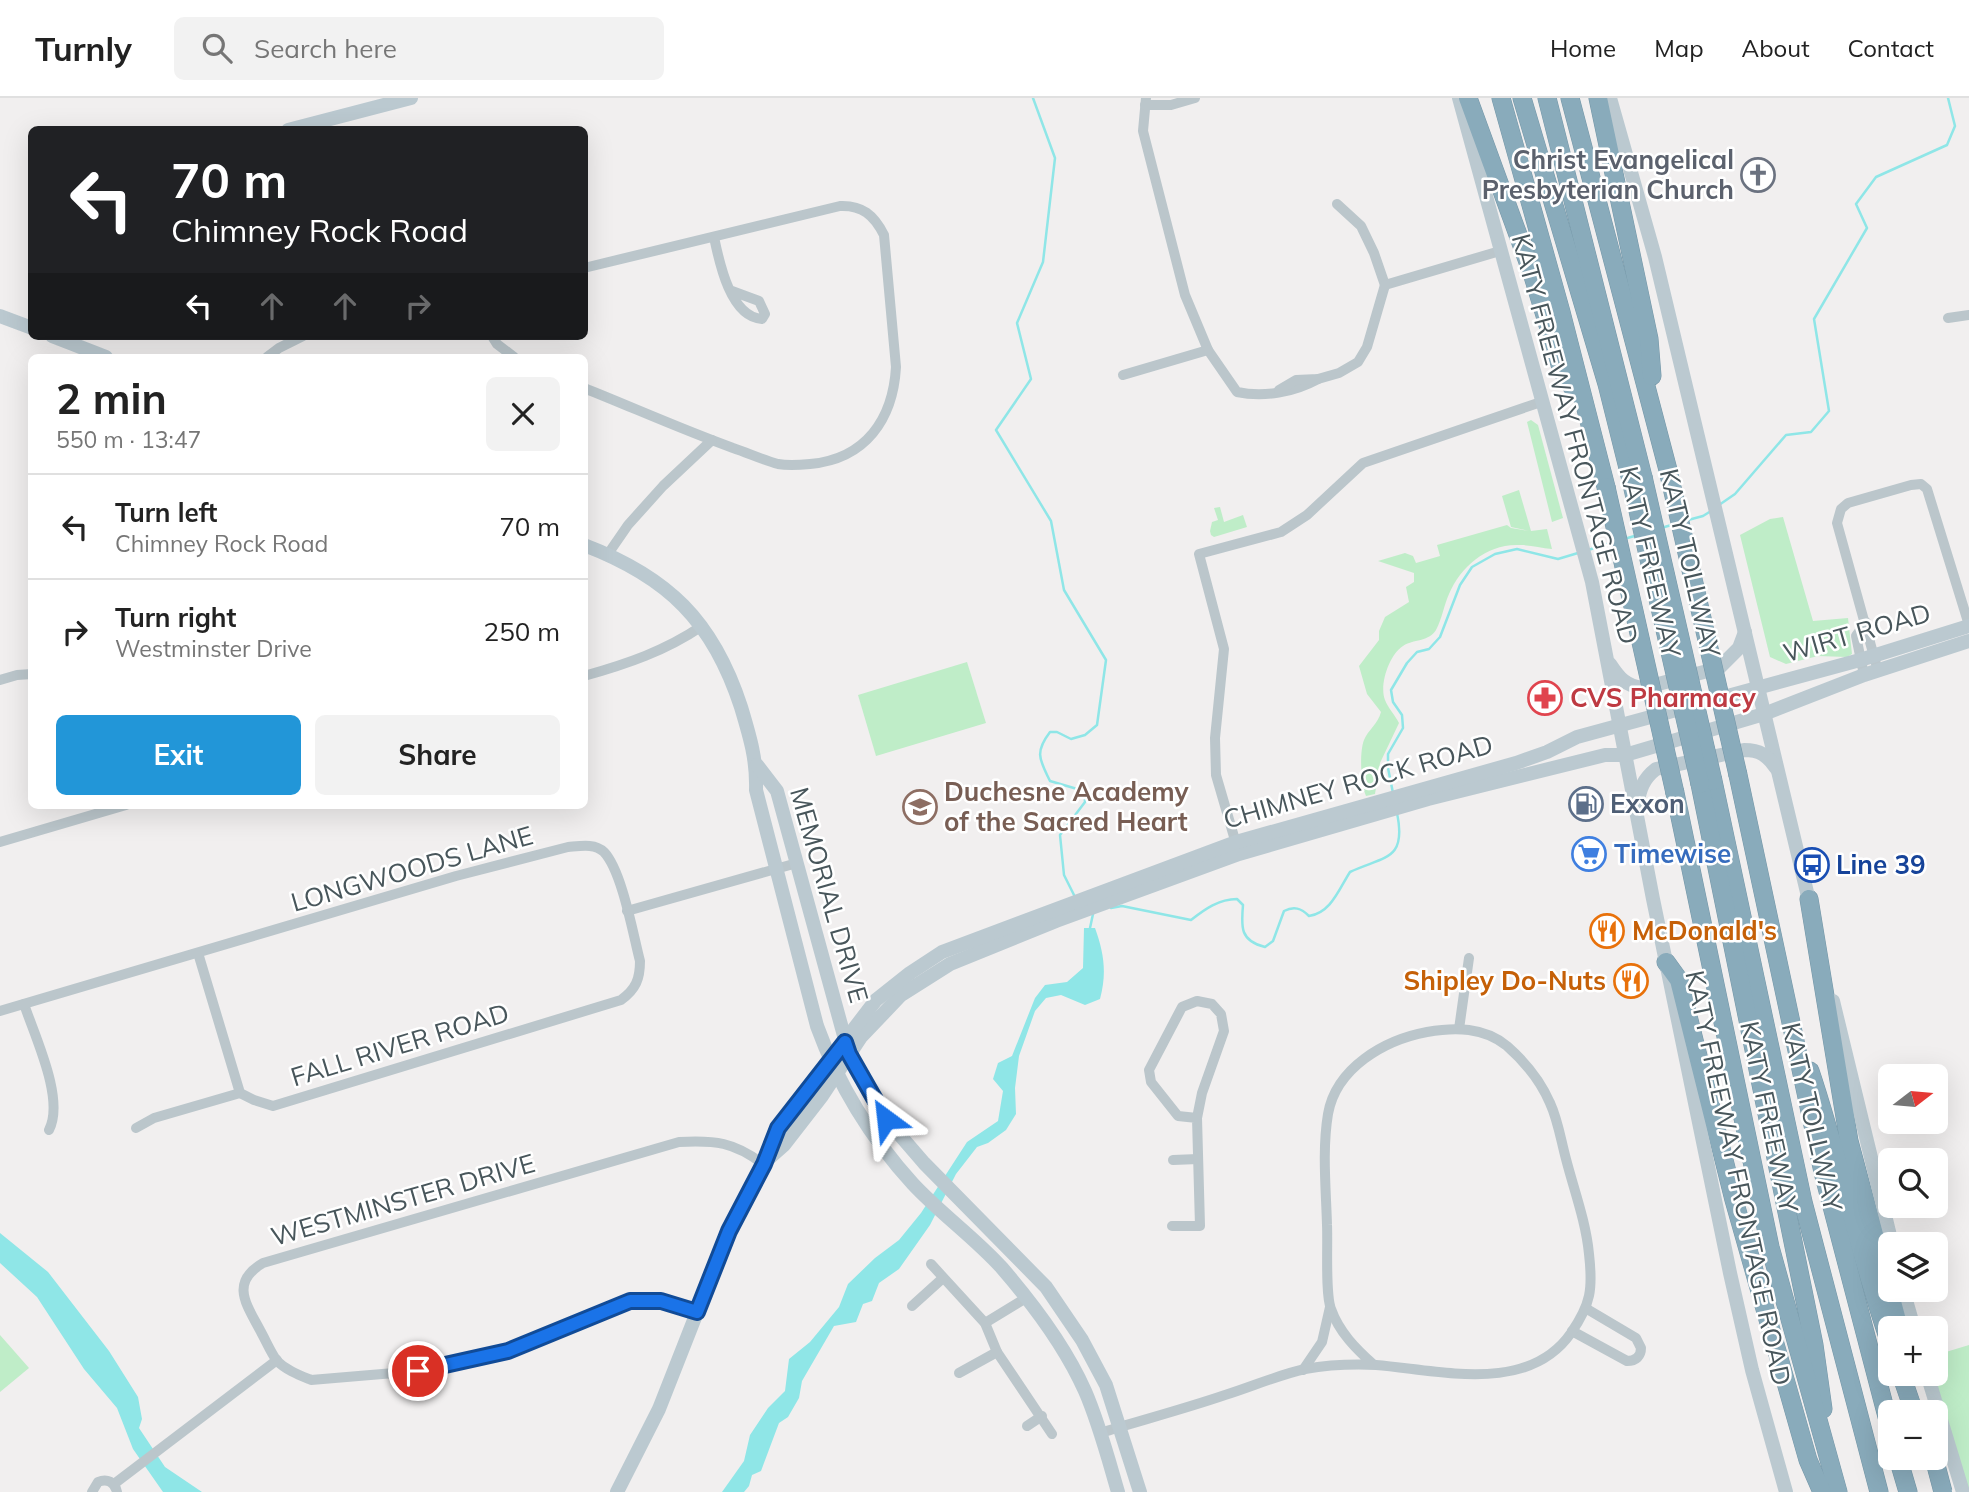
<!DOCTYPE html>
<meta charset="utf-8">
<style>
body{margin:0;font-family:Mulish,sans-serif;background:#f2f2f2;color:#222;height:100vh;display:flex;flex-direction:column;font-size:26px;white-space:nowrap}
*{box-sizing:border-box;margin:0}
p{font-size:23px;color:#767676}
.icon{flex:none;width:38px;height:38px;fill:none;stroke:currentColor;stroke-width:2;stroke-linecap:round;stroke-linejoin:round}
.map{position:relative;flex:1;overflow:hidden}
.details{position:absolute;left:28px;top:256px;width:560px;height:455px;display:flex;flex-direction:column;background:#fff;border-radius:10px;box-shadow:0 7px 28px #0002}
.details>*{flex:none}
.hud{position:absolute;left:28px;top:28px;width:560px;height:214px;border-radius:10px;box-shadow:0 7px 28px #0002;background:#202124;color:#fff;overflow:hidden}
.needle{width:46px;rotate:74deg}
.controls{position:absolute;left:1878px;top:966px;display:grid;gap:14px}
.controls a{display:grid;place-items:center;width:70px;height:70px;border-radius:10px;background:#fff;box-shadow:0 7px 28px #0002;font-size:35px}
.pin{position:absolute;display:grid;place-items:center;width:60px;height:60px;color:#fff;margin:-30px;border:4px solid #fff;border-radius:50%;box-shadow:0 2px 7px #0007}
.me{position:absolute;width:77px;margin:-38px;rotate:330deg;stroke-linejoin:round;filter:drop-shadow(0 0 5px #0008)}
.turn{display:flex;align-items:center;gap:24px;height:147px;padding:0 28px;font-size:32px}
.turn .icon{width:91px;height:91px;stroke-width:2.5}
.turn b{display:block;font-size:49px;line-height:60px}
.lanes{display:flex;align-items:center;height:66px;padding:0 28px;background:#0003;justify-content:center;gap:35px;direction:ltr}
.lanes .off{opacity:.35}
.round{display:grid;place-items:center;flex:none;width:74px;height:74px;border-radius:10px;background:#f2f2f2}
.head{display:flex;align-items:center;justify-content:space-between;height:119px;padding:0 28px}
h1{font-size:42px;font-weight:700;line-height:52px}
.action{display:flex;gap:14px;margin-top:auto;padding:14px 28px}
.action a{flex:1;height:80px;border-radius:10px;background:#2296d8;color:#fff;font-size:28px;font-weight:700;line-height:80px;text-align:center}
.action a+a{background:#f2f2f2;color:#222}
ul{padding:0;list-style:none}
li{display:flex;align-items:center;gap:21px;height:105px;padding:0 28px;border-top:2px solid #e0e0e0}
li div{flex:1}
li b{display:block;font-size:26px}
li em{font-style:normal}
header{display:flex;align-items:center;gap:42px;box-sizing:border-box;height:98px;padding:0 35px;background:#fff;border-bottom:2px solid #e0e0e0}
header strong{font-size:33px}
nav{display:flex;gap:38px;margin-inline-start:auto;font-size:24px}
.search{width:490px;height:63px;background:#f2f2f2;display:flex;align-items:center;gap:18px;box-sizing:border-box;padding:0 24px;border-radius:10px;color:#767676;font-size:26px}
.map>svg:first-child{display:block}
.green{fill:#bfedc8}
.water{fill:#8fe6e7}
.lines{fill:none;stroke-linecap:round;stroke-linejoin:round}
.stream{stroke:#8fe6e7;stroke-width:2.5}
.highway-casing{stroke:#7496a7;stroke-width:19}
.street{stroke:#bbc6cb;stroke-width:10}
.secondary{stroke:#bbc9d0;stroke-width:14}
.highway{stroke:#89abbb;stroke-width:18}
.highway-bridge-casing{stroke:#7496a7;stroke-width:19;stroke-linecap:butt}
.highway-bridge{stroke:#89abbb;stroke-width:18}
.route-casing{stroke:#114b97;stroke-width:18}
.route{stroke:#1a73e8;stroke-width:12}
.labels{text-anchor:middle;stroke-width:5;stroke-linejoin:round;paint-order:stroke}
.worship-label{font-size:26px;font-weight:bold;fill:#5b616d;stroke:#fff;text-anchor:end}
.street-label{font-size:26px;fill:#48565b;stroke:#fff}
.health-label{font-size:26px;font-weight:bold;fill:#be3a42;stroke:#fff;text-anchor:start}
.education-label{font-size:26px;font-weight:bold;fill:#785e54;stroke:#fff;text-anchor:start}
.service-label{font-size:26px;font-weight:bold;fill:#4e5e75;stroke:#fff;text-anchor:start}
.shop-label{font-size:26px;font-weight:bold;fill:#366cbe;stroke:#fff;text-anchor:start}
.transit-label{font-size:26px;font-weight:bold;fill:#164399;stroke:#fff;text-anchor:start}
.food-label{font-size:26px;font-weight:bold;fill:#c56008;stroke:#fff;text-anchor:start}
</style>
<header>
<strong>Turnly</strong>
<div class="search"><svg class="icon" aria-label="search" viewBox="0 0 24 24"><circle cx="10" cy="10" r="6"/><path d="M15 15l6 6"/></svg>Search here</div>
<nav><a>Home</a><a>Map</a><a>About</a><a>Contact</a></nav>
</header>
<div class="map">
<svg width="1969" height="1394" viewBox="0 0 1969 1394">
<rect width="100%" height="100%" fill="#f1efef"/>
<g class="green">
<path d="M1531,322L1538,327L1563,420L1552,424L1527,324Z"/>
<path d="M1519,392L1531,433L1547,431L1552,451C1541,450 1531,447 1520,447C1488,445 1461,468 1449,496C1444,507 1442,521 1436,532C1429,544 1413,541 1403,548C1389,557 1379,587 1385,602C1388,610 1395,617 1399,625L1380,665L1375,696L1366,698C1361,686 1359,655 1364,642C1368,632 1378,626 1381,614L1367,596L1359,568L1379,542V533L1385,519L1409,504L1406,489L1414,484V475L1378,463L1405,455L1413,458L1416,465L1440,458L1437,447L1507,427L1511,430L1529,433L1511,429L1502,398Z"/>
<path d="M1220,409L1224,424L1243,417L1247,429L1214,439L1211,437L1210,433L1212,424L1218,422L1214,410Z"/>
<path d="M1783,419L1813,523L1848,520L1852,556L1847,559L1818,558L1786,566L1770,559L1740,437L1770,421Z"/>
<path d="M967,564L986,625L876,658L858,597Z"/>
<path d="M0,1237L29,1270L0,1294Z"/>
<path d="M1969,1247V1394L1927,1276H1936V1257Z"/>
</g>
<g class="water">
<path d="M1084,830H1095C1104,855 1107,875 1100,901L1085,907L1061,897L1046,900L1035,913L1019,958L1015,990L1016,1016L1006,1032L988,1045L977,1049L956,1076L930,1127L899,1171L879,1185L872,1203L863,1206L856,1224L834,1228L802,1283L799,1300L788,1319L779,1325L761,1373L752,1377L749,1388L744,1394H722L744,1363L750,1337L768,1310L785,1293L789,1261L810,1244L839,1209L848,1186L875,1160L899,1142L921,1115L967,1044L998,1023L1003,993L993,981L998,965L1012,958L1035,900L1045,887L1067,884L1083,870Z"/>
<path d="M0,1135L48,1174L109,1253L138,1299L142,1321L139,1330L165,1369L202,1394H163L133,1351L117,1310L84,1271L37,1199L0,1165Z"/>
</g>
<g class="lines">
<g class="stream">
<path d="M1033,0L1055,60L1043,164L1017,225L1031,281L996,332L1051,423L1064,492L1106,562L1097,627L1085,637L1071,641L1057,634H1050C1034,655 1040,662 1050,683L1084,693L1085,704L1060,737L1064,777L1075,799"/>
<path d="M1719,407L1735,396L1786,337L1811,334L1829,313L1814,221L1867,130L1856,106L1876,79L1947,47L1955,28L1948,0"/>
<path d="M1688,422L1703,418L1711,413"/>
<path d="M1661,430L1675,426"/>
<path d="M1624,441L1638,437"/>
<path d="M1588,452L1611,445"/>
<path d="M1393,695L1388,670V656L1403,630L1402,617L1393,604L1391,592L1407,565L1417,554L1429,551L1440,539L1460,487L1472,469L1495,456L1517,451L1558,461L1578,455"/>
<path d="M1111,810L1122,808L1191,822C1205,811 1219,801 1237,801L1243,807C1241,829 1240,843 1265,849L1273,843L1284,813C1294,808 1301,810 1309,818C1331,815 1339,791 1350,774C1384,758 1407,763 1397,715"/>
<path d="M1090,830L1093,816"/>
</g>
<g class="highway-casing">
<g id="highway">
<path d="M1468,0L1532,175L1562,273L1576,295"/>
<path d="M1501,0L1561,214L1606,389"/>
<path d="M1522,0L1607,286L1631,382"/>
<path d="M1547,0L1643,379"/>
<path d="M1570,0L1668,372"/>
<path d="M1598,0L1649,241L1652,278"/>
<path d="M1738,677L1823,1074L1890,1330"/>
<path d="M1713,683L1803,1104L1879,1394"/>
<path d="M1700,686L1814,1247L1823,1311"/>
<path d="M1675,695L1770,1149L1838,1394"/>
<path d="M1809,801L1849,1043L1899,1230"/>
<path d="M1666,864L1679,882L1734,1102L1808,1362L1822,1394"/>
<path d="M1810,973C1840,1062 1859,1156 1890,1245"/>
<path d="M1901,1276L1914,1314"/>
<path d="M1898,1360L1908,1394"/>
</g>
</g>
<g class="street">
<path d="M1146,0L1143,33L1185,197L1208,252L1237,294C1264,300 1294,294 1318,281"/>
<path d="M1145,7H1171L1195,0"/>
<path d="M1337,106L1361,128L1374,155L1385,187"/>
<path d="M714,139C719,163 730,219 762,221L765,216L759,203L732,193"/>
<path d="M584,170L840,108C862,107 874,117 884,137L896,269C893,321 866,361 810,366C800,367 789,368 778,366C763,362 748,355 733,350C683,332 634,310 584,290"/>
<path d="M1385,187L1500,153"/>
<path d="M1948,220L1969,217"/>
<path d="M492,238L497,246L514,259"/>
<path d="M267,259L279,250L303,238"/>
<path d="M1123,277L1208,252"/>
<path d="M1279,292L1296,282L1318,281L1339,275L1358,264L1367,249L1385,187"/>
<path d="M608,456L628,427L663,388L712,342"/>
<path d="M1878,573L1837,425L1841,411L1848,405L1911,387L1921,386L1927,391L1969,527"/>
<path d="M1864,577L1856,538L1866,524"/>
<path d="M584,578C627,566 665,553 702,528"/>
<path d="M0,582L17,577L32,576"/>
<path d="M0,744L126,707"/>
<path d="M1237,749L1216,677L1215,640L1224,551L1199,456L1281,434L1307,417L1363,365L1541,304"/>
<path d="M627,813L797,765"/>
<path d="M24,906C35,939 65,1001 49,1032"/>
<path d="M0,913L456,778L568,749C580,748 595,745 604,754C622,773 633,836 640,863C640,881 636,891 621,902L273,1008L254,1002L240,995L198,855"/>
<path d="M1459,931L1469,860"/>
<path d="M136,1030L154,1020L240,995"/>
<path d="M1173,1062L1198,1061"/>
<path d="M1172,1128H1200L1197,1020L1202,995L1224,933L1221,916L1212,906L1197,903L1182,909L1149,972L1151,984L1178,1018L1197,1020"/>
<path d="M931,1166L985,1225L997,1254L1052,1336"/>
<path d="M912,1208L943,1180"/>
<path d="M697,1214L661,1203H630L508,1253L480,1261L418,1273L311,1282C299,1277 286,1272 277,1263C271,1255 266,1243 261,1234C247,1207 229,1185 263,1165L679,1044C715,1042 734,1044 763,1066"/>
<path d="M985,1225L1026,1200"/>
<path d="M1572,1233L1627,1263C1636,1263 1641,1258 1641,1250L1636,1240L1587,1211"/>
<path d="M1303,1272L1322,1244L1330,1209"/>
<path d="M959,1275L997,1254"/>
<path d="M1027,1328L1042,1318"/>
<path d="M1100,1335C1142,1322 1184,1311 1225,1297C1251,1289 1278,1277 1305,1271C1328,1267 1353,1266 1376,1267C1439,1272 1528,1297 1571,1235C1591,1206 1593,1191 1589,1156C1586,1124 1574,1092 1566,1061C1561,1043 1558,1022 1550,1005C1541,984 1524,963 1507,948C1484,929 1455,929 1427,934C1384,942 1336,970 1328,1016C1322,1052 1326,1091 1327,1127C1328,1146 1325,1196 1331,1211C1339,1234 1356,1251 1374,1267"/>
<path d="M114,1386L277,1262"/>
<path d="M92,1394L98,1384C107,1380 115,1384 117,1394"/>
</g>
<g class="secondary">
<path d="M1459,0L1592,484L1653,801L1730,1175L1752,1272L1786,1394"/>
<path d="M1610,0L1655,159L1811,811"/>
<path d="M288,32L411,0"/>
<path d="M0,218L32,230"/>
<path d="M52,238L106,259"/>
<path d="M584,447C668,479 713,523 741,609C750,639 757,662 756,692L817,928C838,986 871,1040 913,1086C941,1116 975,1140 1002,1170C1034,1207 1065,1248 1085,1293C1099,1325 1108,1360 1118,1394"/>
<path d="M1610,566C1619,580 1626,588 1643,590L1719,570L1739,550L1745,534"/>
<path d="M757,667L777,693L849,956L886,1021L924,1065L1046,1189L1082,1242L1106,1287L1140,1394"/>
<path d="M1637,707C1640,691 1643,681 1656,671L1744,652C1760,652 1767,657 1776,670"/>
<path d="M1833,903L1892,1146"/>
<path d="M767,1062L784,1047L822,998L861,939L901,897L950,866L1056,823L1239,756L1428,701L1605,657H1625L1764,616L1864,577L1969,543"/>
<path d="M1903,1192L1914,1230"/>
<path d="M1927,1276L1963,1394"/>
<path d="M617,1394L659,1311L729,1133L763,1066L778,1030L876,902L910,875L942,854L1236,744L1516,665L1547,654L1577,639L1860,562L1969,528"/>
</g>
<use href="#highway" class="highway"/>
<g class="highway-bridge-casing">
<g id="highway-bridge">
<path d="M1668,372L1738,677"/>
<path d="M1643,379L1713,683"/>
<path d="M1631,382L1700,686"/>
<path d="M1606,389L1675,695"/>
<path d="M1934,1360L1943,1394"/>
</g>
</g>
<use href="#highway-bridge" class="highway-bridge"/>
</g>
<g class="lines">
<g class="route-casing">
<path id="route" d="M418,1273L508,1253L630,1203H661L697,1214L729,1133L764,1066L778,1030L845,944L849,956L886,1021"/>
</g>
<use href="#route" class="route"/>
</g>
<defs>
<g id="church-ring" transform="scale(1.75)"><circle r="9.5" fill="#fff" stroke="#6b7280" stroke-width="1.5"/><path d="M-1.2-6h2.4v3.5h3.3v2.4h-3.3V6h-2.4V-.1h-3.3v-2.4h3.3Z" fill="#6b7280"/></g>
<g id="pharmacy-ring" transform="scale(1.75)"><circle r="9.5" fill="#fff" stroke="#e0444e" stroke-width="1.5"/><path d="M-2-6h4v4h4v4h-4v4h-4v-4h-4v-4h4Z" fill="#e0444e"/></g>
<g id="fuel-ring" transform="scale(1.75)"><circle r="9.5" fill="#fff" stroke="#5c6f8a" stroke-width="1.5"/><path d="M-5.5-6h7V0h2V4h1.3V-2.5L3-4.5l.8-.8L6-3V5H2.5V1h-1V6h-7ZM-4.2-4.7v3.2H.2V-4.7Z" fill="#5c6f8a"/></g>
<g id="school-ring" transform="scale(1.75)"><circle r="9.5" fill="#fff" stroke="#8d6e63" stroke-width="1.5"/><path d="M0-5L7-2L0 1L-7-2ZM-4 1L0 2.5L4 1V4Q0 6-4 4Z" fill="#8d6e63"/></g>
<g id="supermarket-ring" transform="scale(1.75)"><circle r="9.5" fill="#fff" stroke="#3f7fe0" stroke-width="1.5"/><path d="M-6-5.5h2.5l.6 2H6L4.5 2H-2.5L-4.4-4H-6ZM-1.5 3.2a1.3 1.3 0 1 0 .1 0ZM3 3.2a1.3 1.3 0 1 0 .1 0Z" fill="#3f7fe0"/></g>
<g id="bus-ring" transform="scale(1.75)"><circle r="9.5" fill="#fff" stroke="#1a4fb4" stroke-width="1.5"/><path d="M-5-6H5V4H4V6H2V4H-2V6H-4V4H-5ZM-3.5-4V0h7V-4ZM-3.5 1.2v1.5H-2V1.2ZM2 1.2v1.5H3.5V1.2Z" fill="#1a4fb4"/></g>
<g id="restaurant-ring" transform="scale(1.75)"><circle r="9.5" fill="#fff" stroke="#e8710a" stroke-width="1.5"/><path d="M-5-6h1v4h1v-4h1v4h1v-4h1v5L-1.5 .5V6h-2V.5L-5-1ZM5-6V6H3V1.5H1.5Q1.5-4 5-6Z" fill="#e8710a"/></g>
</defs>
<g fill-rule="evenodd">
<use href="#church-ring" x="1758" y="77"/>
<use href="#pharmacy-ring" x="1545" y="600"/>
<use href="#fuel-ring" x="1586" y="706"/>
<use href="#school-ring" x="920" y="709"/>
<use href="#supermarket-ring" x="1589" y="756"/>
<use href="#bus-ring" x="1812" y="767"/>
<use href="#restaurant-ring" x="1607" y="833"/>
<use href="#restaurant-ring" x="1631" y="883"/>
</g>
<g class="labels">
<g class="worship-label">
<text x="1734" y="71">Christ Evangelical<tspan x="1734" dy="30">Presbyterian Church</tspan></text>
</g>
<g class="street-label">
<text transform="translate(1575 341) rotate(75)" y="9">KATY FREEWAY FRONTAGE ROAD</text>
<text transform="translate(1650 464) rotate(77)" y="9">KATY FREEWAY</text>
<text transform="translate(1690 465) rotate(77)" y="9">KATY TOLLWAY</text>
<text transform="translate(1857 535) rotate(-16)" y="9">WIRT ROAD</text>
<text transform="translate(1358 684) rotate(-16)" y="9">CHIMNEY ROCK ROAD</text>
<text transform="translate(412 771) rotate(-16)" y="9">LONGWOODS LANE</text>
<text transform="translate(829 797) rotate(74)" y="9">MEMORIAL DRIVE</text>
<text transform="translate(400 947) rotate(-17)" y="9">FALL RIVER ROAD</text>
<text transform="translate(1769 1019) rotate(78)" y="9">KATY FREEWAY</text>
<text transform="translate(1812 1019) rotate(77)" y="9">KATY TOLLWAY</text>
<text transform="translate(1738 1080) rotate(78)" y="9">KATY FREEWAY FRONTAGE ROAD</text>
<text transform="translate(403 1102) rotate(-16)" y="9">WESTMINSTER DRIVE</text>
</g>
<g class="health-label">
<text x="1570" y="609">CVS Pharmacy</text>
</g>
<g class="education-label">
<text x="944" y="703">Duchesne Academy<tspan x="944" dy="30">of the Sacred Heart</tspan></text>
</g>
<g class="service-label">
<text x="1610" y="715">Exxon</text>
</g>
<g class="shop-label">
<text x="1614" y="765">Timewise</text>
</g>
<g class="transit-label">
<text x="1836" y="776">Line 39</text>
</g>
<g class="food-label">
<text x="1632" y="842">McDonald's</text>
<text x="1606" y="892" text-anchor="end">Shipley Do-Nuts</text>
</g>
</g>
</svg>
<div class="controls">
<a><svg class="needle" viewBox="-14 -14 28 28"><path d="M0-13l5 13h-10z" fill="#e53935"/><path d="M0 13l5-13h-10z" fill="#767676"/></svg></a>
<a><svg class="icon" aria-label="search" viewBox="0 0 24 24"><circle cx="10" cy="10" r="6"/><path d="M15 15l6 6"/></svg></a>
<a><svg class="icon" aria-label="layers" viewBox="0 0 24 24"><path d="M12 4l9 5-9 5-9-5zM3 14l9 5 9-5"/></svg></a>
<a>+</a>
<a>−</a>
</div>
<div class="pin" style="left:418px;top:1273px;background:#d93025"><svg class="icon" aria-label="arrive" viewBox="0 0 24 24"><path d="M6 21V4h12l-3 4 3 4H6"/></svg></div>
<svg class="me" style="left:886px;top:1021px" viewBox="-20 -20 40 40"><path d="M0-17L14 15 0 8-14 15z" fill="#1a73e8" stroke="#fff" stroke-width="4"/></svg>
<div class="hud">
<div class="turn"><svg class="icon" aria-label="left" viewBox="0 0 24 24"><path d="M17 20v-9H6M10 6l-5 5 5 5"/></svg><div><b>70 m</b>Chimney Rock Road</div></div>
<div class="lanes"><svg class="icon" aria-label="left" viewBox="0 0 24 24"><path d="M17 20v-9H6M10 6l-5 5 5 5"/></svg><svg class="icon off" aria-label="ahead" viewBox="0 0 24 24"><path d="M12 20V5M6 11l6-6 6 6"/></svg><svg class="icon off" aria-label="ahead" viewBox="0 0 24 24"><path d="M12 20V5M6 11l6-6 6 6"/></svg><svg class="icon off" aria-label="right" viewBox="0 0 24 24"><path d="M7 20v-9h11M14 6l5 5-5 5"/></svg></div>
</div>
<section class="details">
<div class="head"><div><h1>2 min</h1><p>550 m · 13:47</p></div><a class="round"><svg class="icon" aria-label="close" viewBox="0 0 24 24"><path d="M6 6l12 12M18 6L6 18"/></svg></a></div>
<ul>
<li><svg class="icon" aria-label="left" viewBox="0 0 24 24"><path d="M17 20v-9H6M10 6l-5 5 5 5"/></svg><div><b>Turn left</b><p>Chimney Rock Road</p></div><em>70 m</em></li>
<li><svg class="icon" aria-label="right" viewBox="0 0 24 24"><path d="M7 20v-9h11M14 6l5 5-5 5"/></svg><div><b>Turn right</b><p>Westminster Drive</p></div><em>250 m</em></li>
</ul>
<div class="action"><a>Exit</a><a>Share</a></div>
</section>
</div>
